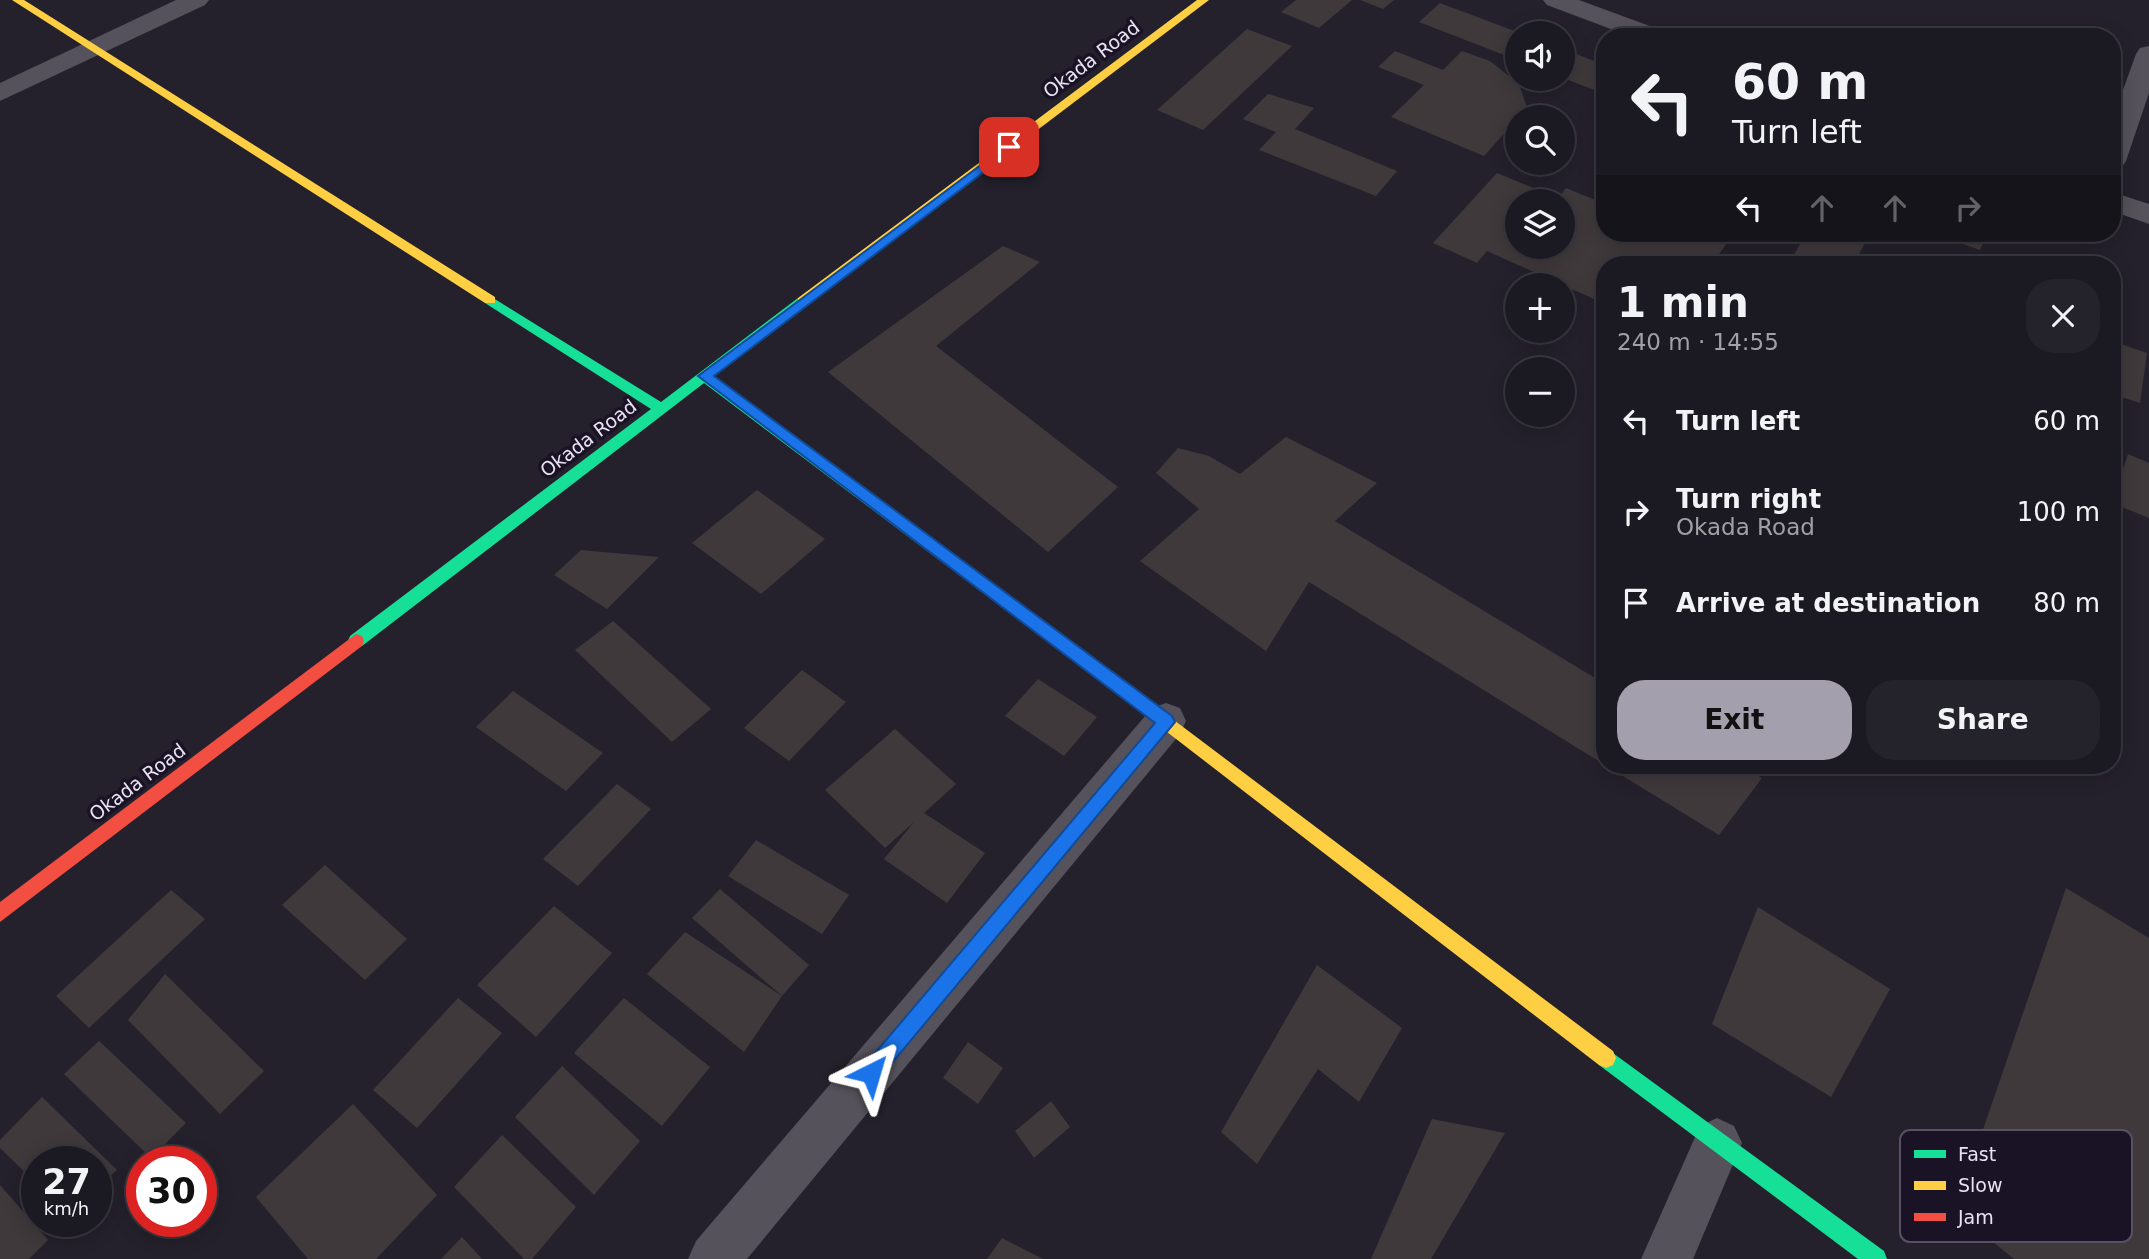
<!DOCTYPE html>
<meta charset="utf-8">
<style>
body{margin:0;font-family:"DejaVu Sans",sans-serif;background:#24222a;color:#f1f3f6;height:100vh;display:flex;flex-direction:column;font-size:26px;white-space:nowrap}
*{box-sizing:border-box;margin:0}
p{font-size:23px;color:#a0a0a5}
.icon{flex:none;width:38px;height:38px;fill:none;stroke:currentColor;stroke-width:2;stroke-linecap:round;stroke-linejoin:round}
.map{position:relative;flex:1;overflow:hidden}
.details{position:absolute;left:1596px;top:256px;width:525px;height:518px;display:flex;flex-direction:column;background:#1b1921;border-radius:28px;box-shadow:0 4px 18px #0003,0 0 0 2px #39383f}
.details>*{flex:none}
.hud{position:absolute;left:1596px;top:28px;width:525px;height:214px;border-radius:28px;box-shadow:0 4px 18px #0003,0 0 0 2px #39383f;background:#1b1921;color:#f1f3f6;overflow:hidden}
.tools{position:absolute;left:1505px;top:21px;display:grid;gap:14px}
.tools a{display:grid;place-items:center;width:70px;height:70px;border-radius:50%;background:#1b1921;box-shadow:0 4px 18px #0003,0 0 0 2px #39383f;font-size:35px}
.speed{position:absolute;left:21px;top:1146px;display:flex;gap:14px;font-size:35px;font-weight:700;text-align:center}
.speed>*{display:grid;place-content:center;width:91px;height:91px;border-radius:50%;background:#1b1921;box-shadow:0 4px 18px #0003,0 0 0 2px #39383f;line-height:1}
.speed small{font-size:18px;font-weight:400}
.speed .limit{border:10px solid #d22;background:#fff;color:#111}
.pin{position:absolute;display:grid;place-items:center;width:60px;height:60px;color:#fff;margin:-30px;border-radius:14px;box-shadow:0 4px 10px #0006}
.me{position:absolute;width:77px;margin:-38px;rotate:40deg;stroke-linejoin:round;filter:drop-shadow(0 0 5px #0008)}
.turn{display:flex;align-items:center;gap:24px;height:147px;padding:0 21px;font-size:32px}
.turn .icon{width:91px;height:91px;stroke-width:2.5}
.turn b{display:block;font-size:49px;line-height:60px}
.lanes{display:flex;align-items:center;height:66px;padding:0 21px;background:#0003;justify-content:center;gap:35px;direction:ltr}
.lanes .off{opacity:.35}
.round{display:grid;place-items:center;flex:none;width:74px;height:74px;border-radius:28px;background:#24222a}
.head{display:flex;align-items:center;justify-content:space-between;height:119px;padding:0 21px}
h1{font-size:42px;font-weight:700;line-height:52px}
.action{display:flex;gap:14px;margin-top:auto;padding:14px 21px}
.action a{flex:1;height:80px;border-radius:28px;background:#a39fac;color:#111;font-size:28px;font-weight:700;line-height:80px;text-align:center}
.action a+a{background:#24222a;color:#f1f3f6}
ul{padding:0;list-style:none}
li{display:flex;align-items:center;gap:21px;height:91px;padding:0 21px}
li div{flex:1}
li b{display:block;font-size:26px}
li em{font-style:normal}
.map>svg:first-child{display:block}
.building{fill:#3f393c;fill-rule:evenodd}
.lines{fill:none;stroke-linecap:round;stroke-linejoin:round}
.street{fill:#55525b;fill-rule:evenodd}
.fast{fill:#16e098;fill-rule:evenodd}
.slow{fill:#ffcf43;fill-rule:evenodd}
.jam{fill:#f24e42;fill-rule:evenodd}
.route{fill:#1a73e8;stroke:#114b97;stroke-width:2}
.labels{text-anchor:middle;stroke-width:7;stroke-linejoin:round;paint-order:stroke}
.street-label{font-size:19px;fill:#e7e3f1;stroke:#1a1326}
.key{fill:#1a1326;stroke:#585163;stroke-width:2}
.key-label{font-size:19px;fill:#e7e3f1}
</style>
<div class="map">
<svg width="2149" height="1259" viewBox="0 0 2149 1259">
<rect width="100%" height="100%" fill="#24212c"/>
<g class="building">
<path d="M1296,0H1352L1319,28L1281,12Z"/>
<path d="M1360,0H1394L1383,9Z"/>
<path d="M1440,3L1517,32V60L1419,22Z"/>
<path d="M1247,29L1292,46L1203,130L1157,110Z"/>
<path d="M1563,49L1605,65V94L1563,78Z"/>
<path d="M1395,51L1443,70L1462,51L1490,61L1519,84L1527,108L1484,156L1391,117L1424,85L1378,67Z"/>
<path d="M1268,94L1314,108L1295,129L1397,171L1376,196L1259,150L1276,132L1243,119Z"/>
<path d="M1497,173L1558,198L1566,188L1605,204V233H1734L1712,264H1605V304L1487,251L1477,263L1433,243ZM1517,201H1563V247H1517Z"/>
<path d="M1806,233H1870L1854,264H1789Z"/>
<path d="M1931,233H1987L1980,250Z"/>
<path d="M1003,246L1040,262L936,346L1118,487L1048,552L828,372Z"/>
<path d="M2112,341L2147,353L2140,403L2112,394Z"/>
<path d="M1286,437L1377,483L1335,521L1605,684V765L1309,582L1266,651L1140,561L1199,509L1156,473L1178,448L1209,456L1240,474Z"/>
<path d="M2128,454L2149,463V518L2112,503Z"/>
<path d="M757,490L825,539L761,594L692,543Z"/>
<path d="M581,550L659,557L607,609L554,575Z"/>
<path d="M613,621L711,709L672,742L575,650Z"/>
<path d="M802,670L846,702L789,761L744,728Z"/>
<path d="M1038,679L1097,717L1064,756L1005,716Z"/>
<path d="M513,691L603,753L566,791L476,727Z"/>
<path d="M895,729L956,784L924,813L985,853L947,903L884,859L914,822L885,848L825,790Z"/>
<path d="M1605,765H1739L1762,778L1719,835Z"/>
<path d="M617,784L651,809L578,886L543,859Z"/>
<path d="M756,840L849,895L822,934L728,876Z"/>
<path d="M325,865L407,939L365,980L282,905Z"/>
<path d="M2066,888L2149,938V1259H2014L1955,1211Z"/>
<path d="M720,889L809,965L782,996L692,918Z"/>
<path d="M171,890L205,919L89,1028L56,996Z"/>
<path d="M554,906L612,953L536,1037L477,985Z"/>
<path d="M1758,907L1890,989L1831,1097L1712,1024Z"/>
<path d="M685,932L782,996L744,1052L647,974Z"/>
<path d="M1317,965L1402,1028L1359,1102L1318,1069L1257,1164L1221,1132Z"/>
<path d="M165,974L264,1071L220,1114L128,1020Z"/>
<path d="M458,998L502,1033L417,1128L373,1090Z"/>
<path d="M624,998L710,1067L662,1126L574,1053Z"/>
<path d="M99,1041L186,1123L151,1158L64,1074Z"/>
<path d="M968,1042L1003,1068L978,1104L943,1078Z"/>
<path d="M562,1066L640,1141L594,1195L515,1117Z"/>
<path d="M42,1097L117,1170L96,1188V1162H37V1184L0,1148V1140Z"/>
<path d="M1051,1101L1070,1127L1034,1158L1015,1131Z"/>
<path d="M353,1104L437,1195L376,1259H308L256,1197Z"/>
<path d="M1432,1119L1505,1133L1431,1259H1371Z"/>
<path d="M502,1135L576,1207L532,1259H524L454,1187Z"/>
<path d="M0,1185L48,1240L29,1259H0Z"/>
<path d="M462,1237L482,1259H441Z"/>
<path d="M1002,1238L1043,1259H987Z"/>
</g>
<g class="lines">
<g class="street">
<path d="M176,0H209L205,5L0,101V83Z"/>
<path d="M1543,0H1579L1666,32L1670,37H1632L1547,5Z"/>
<path d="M2149,46V93L2126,161L2122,167L2112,170V120L2136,54L2140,48Z"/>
<path d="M2112,192L2149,204V224L2112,211Z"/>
<path d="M1166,703L1180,708L1186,721L1180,734L747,1259H688L696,1241L1152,708Z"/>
<path d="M1717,1118L1734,1126L1742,1143L1693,1259H1641L1700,1126Z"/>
</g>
<g class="fast">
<path d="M490,296L661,402L798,298H808V304L714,376L1144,695L1146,700L1144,705L1138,707L1132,705L704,383L362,646H350L348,641L350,636L651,409L485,303L484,300Z"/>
<path d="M1606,1048L1884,1251L1887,1259H1858L1599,1065L1596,1058L1599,1051Z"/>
</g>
<g class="slow">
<path d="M12,0H24L495,297V303H485Z"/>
<path d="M1197,0H1209L808,304H798V298Z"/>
<path d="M1138,693L1613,1051L1616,1058L1613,1065L1606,1068L1599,1065L1132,705L1130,700L1132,695Z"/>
</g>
<path class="jam" d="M356,634L362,636L364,641L362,646L0,922V902Z"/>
</g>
<path class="route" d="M1009,144L1015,147L1013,150L714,376L1172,716L1175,722L878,1080L871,1083L864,1080L861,1073L864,1066L1155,723L698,376Z"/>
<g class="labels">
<g class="street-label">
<text transform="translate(1091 59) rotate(-37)" y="7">Okada Road</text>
<text transform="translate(588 438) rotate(-37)" y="7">Okada Road</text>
<text transform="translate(137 782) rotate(-37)" y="7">Okada Road</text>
</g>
</g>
<rect x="1900" y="1130" width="232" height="112" rx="10" class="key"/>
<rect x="1914" y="1150" width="32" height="8" fill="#16e098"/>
<rect x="1914" y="1181" width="32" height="9" fill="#ffcf43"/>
<rect x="1914" y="1213" width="32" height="8" fill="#f24e42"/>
<g class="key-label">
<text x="1958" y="1161">Fast</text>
<text x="1958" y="1192">Slow</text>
<text x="1958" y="1224">Jam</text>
</g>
</svg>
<div class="tools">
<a><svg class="icon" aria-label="sound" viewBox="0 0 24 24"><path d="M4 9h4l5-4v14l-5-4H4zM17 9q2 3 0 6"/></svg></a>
<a><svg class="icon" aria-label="search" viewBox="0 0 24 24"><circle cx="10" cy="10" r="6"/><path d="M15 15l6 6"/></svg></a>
<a><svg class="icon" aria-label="layers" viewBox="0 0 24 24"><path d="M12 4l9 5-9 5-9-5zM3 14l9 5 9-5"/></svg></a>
<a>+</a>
<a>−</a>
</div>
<div class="speed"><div>27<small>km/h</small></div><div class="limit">30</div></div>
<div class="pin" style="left:1009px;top:147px;background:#d93025"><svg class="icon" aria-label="arrive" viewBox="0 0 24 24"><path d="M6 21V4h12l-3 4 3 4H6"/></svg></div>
<svg class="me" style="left:871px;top:1073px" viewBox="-20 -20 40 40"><path d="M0-17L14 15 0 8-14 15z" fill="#1a73e8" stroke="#fff" stroke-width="4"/></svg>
<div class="hud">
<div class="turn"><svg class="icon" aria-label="left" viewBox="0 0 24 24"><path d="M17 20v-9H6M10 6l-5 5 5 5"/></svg><div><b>60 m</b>Turn left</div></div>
<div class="lanes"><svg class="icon" aria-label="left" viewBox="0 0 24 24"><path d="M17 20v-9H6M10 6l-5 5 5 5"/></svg><svg class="icon off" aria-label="ahead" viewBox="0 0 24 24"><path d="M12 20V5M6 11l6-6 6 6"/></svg><svg class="icon off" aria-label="ahead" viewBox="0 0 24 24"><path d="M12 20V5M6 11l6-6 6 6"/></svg><svg class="icon off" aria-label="right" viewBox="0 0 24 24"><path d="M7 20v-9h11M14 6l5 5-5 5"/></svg></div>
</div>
<section class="details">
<div class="head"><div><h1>1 min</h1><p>240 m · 14:55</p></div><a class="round"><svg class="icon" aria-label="close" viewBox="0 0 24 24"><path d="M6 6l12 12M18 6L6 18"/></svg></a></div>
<ul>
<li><svg class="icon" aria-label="left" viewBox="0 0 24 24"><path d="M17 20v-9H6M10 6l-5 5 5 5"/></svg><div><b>Turn left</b></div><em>60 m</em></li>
<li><svg class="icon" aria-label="right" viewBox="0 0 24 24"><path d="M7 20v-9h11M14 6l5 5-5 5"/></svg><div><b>Turn right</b><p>Okada Road</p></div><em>100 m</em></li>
<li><svg class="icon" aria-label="arrive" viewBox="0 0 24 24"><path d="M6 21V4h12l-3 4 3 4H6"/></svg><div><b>Arrive at destination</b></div><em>80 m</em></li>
</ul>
<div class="action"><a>Exit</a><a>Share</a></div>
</section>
</div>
